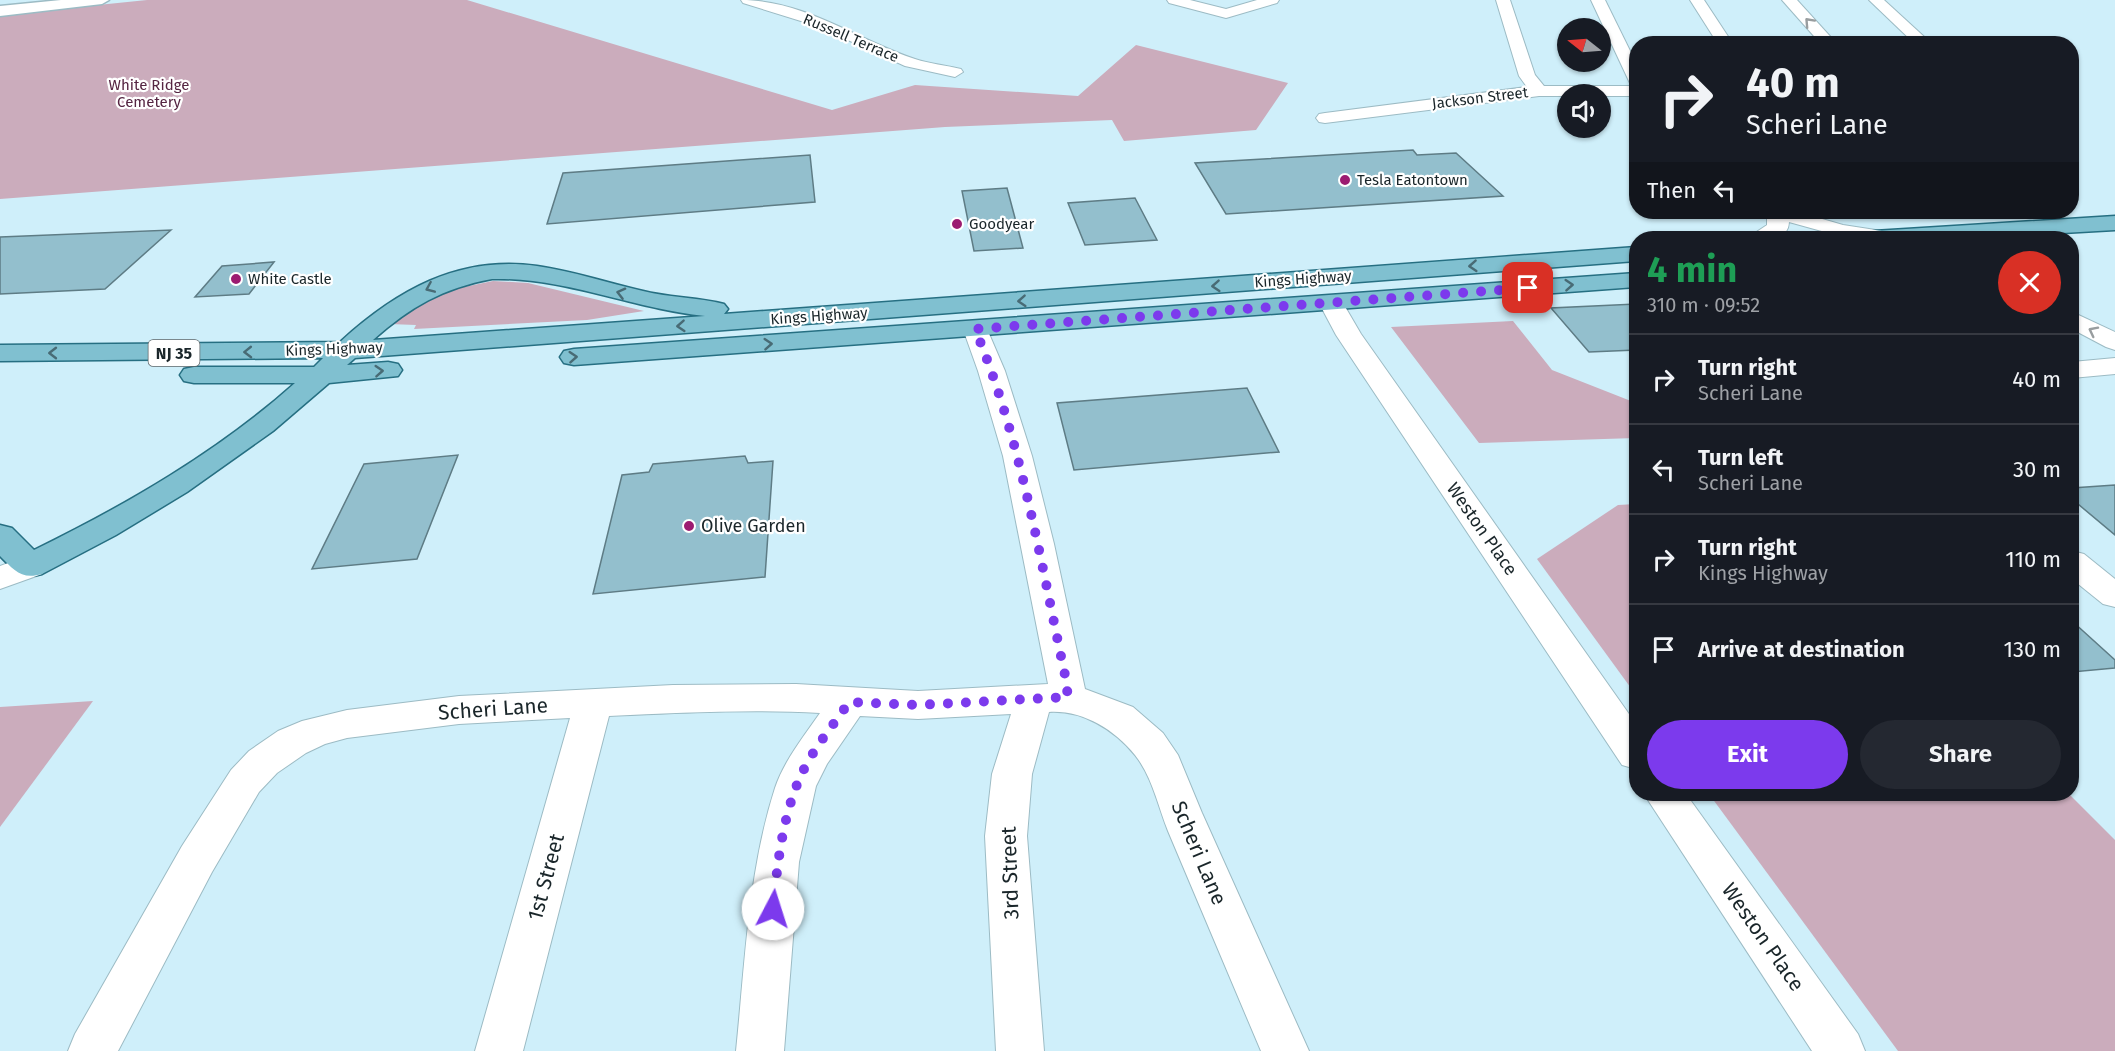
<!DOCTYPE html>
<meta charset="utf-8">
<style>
body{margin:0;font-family:"Fira Sans",sans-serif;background:#242831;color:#f1f3f6;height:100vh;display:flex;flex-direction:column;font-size:22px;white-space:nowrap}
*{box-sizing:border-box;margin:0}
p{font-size:20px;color:#9ea1a6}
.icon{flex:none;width:33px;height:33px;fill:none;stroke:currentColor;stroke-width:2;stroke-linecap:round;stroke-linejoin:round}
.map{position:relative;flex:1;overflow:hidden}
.sheet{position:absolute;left:1629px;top:231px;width:450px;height:570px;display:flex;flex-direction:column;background:#171b24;border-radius:24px;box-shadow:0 2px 4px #0004}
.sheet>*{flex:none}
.banner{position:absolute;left:1629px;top:36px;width:450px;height:183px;border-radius:24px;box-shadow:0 2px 4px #0004;background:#171b24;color:#f1f3f6;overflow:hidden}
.needle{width:39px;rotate:287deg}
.fabs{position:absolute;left:1557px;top:18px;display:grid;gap:12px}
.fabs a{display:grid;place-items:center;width:54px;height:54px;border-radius:50%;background:#171b24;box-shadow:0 2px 4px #0004;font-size:30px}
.pin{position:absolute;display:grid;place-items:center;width:51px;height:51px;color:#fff;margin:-26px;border-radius:12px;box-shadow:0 3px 9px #0006}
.me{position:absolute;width:66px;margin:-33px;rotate:5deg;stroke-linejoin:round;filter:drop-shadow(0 0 4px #0008)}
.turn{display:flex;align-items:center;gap:21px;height:126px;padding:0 18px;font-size:27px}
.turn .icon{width:78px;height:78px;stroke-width:2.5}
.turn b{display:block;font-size:42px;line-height:51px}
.then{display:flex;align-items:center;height:57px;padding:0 18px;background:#0003;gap:12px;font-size:22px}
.round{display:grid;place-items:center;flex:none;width:63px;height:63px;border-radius:32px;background:#242831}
.headline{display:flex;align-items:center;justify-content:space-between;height:102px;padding:0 18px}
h1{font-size:36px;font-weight:700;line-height:45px;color:#1e9e55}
.cta{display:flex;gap:12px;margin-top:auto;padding:12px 18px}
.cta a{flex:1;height:69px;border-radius:36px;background:#7c3aed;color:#fff;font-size:24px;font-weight:700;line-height:69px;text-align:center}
.cta a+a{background:#242831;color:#f1f3f6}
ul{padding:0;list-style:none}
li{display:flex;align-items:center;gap:18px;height:90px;padding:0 18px;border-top:2px solid #363941}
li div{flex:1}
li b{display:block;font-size:22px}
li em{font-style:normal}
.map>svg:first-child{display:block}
.green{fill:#cbacbc}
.building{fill:#93bfcd;stroke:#5e7c85;stroke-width:1.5}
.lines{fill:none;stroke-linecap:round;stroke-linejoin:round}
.minor-casing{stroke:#9cbbc4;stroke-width:2}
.tertiary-casing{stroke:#9cbbc4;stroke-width:3}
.primary-casing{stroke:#266f82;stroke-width:3}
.minor{fill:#fff;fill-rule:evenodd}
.tertiary{fill:#fff;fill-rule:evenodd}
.primary{fill:#80c0d0;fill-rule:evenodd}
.oneway{stroke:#989d9f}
.oneway2{stroke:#486b75}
.route{stroke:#7c3aed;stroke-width:10;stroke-dasharray:0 18}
.poi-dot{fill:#9c1c71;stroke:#fff;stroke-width:2}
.labels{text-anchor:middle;stroke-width:4.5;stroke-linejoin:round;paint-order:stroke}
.far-street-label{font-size:15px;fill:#1a262a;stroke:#fff}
.far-park-label{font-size:15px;fill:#552542;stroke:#fff}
.far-poi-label{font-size:15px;fill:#1a262a;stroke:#fff;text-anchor:start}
.shield{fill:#fff;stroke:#5f676a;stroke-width:1.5}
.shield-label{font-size:16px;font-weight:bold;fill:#1a262a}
.poi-label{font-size:18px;fill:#1a262a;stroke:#fff;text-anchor:start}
.street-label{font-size:18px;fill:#1a262a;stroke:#fff}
.near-street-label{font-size:21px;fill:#1a262a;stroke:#fff}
</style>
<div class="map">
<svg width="2115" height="1051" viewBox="0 0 2115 1051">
<rect width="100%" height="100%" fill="#cfeffa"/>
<g class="green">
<path d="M147,0H467L832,110L915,85L1078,96L1136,45L1288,83L1256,130L1124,141L1112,120L945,127L0,199V15Z"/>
<path d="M493,281L528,283L644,311L587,320L414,329L416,325L389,324L440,292Z"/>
<path d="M1513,321L1552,370L1636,403V438L1479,443L1391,327Z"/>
<path d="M1636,504V695L1537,559L1618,505Z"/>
<path d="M93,701L0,827V707Z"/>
<path d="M1709,794H2069L2115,840V1051H1898Z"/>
</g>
<g class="building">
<path d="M1413,150L1417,155L1456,153L1503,196L1226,214L1195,163Z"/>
<path d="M810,155L815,202L547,224L563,173Z"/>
<path d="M1007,188L1023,248L974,251L962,191Z"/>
<path d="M1135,198L1157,240L1085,245L1068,203Z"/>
<path d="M171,230L105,289L0,294V237Z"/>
<path d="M274,262L249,294L195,297L222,266Z"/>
<path d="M1636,304V350L1589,352L1551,308Z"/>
<path d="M1247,388L1279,452L1074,470L1057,403Z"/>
<path d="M458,455L417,559L312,569L364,464Z"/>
<path d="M745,456L748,463L773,461L765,577L593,594L622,475L649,472L653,464Z"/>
<path d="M2115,485V535L2072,499V488Z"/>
<path d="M2072,621L2115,660V668L2072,672Z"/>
</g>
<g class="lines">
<g class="minor-casing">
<g id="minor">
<path d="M741,0C805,0 857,40 915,59C930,64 946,65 961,69L963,72L955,77L905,66L817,26L743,3Z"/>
<path d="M1167,0H1190L1226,9L1257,0H1279L1277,3L1226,18L1169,3Z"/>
<path d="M1496,0H1510L1535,75L1544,86H1636V96H1539L1325,123L1319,122L1316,118L1319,114L1325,113L1527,87L1519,76Z"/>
<path d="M1591,0H1605L1636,63V84L1630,83L1628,79Z"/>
<path d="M1690,0H1704L1733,44H1718Z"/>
<path d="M1782,0H1797L1837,44H1821Z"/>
<path d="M1869,0H1884L1932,44H1915Z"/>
<path d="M1767,212H1798L1843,225L1895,233L1898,238H1847L1789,222C1788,242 1766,238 1752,238L1755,233L1767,225Z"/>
<path d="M1331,296L1340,298L1361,334L1636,724V769L1622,765L1336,335L1319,303L1322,298Z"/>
<path d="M2072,312L2115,332V350L2106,347L2072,329Z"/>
<path d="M975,322L984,324L987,329L1005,371L1032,456L1054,544L1085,689L1133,707L1163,733L1178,755L1202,813L1309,1051H1261C1230,978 1199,904 1168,831C1158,806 1152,776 1135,755C1114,729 1082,710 1049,712L1032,774L1027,836L1044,1051H996L985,836L992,774L1011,714L918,719L860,716L827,764L816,786L799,862L784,1051H736C745,964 748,872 775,788C784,761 804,736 820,713C750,709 679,713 609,716L523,1051H475L570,718L459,724L347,738L325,744L306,753L277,773L259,792L212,872L118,1051H68L75,1034L182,846L231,770L249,751L278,731L302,721L347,710L459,696L673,685L796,684L918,691L1048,684L1003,456L978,371L963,329L966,324Z"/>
<path d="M2115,358V374L2072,378V362Z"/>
<path d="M2072,551L2084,554L2115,579V607L2103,604L2072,579Z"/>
<path d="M30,555L42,558L46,566L42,574L0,589V566Z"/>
<path d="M1644,794H1686L1858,1034L1865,1051H1812Z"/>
</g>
</g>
<g class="tertiary-casing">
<path id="tertiary" d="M61,0H109L102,4L0,16V6Z"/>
</g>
<g class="primary-casing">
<g id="primary">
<path d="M2115,216V230L1976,238H1862L1866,233L1874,231Z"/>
<path d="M1636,247V261L355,358L347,365L388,362L398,364L402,370L398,376L329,383L273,431L187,492L116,535L42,574C21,580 14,570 0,556V525L12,528L34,550C126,505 218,452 295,383H194L184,381L180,375L184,369L194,367H314L323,358L0,361V345L340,342C396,291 458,255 537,266C573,271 608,283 643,291C670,298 698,297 724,304L728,309L724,314ZM492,279C565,277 633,309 705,316L373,340C410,307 443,288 492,279Z"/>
<path d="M1636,273V287L574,365L564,363L560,357L564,351L574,349Z"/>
</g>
</g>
<use href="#minor" class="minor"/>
<use href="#tertiary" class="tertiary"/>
<use href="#primary" class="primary"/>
</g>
<defs><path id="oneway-chevron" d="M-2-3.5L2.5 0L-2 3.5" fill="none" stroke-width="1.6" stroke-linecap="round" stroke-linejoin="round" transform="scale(1.5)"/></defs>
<g class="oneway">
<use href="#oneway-chevron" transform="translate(1809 22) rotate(-133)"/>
<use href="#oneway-chevron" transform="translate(2093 331) rotate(-153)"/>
</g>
<g class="oneway2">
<use href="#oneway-chevron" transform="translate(1473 266) rotate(176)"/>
<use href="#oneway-chevron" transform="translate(1569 285) rotate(-4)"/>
<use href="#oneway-chevron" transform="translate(1216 286) rotate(176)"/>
<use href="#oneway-chevron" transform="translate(430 288) rotate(157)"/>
<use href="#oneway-chevron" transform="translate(621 293) rotate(-166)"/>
<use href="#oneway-chevron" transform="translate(1022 301) rotate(176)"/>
<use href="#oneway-chevron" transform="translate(681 326) rotate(176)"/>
<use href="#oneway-chevron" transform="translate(768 344) rotate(-4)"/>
<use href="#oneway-chevron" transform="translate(248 352) rotate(179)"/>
<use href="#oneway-chevron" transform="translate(53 353) rotate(-180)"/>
<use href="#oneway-chevron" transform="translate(573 357) rotate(-4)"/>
<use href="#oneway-chevron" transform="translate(379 371) rotate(-4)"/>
</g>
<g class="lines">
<path class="route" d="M773,909C778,858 784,799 812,755C823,737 837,720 849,702L918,705L1068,697L1065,675C1040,559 1021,439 975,329L1528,288"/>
</g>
<g class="poi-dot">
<circle cx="1345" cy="180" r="6"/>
<circle cx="957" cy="224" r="6"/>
<circle cx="236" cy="279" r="6"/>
<circle cx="689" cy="526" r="6"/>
</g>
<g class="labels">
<g class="far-street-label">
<text transform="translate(851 38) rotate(23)" y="5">Russell Terrace</text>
<text transform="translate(1480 98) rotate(-7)" y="5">Jackson Street</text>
<text transform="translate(1303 279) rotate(-4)" y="5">Kings Highway</text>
<text transform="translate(819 316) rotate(-4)" y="5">Kings Highway</text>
<text transform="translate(334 349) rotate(-2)" y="5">Kings Highway</text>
</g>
<g class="far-park-label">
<text x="149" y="90">White Ridge<tspan x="149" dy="17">Cemetery</tspan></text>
</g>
<g class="far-poi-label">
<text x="1357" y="185">Tesla Eatontown</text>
<text x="969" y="229">Goodyear</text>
<text x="248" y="284">White Castle</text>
</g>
<rect class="shield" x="148.5" y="340" width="51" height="26" rx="4.5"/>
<g class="shield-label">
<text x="174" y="359">NJ 35</text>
</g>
<g class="poi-label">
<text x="701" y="532">Olive Garden</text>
</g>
<g class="street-label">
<text transform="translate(1482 529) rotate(55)" y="6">Weston Place</text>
</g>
<g class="near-street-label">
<text transform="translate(493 709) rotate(-4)" y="7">Scheri Lane</text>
<text transform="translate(1199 853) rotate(67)" y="7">Scheri Lane</text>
<text transform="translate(1010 873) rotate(-92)" y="7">3rd Street</text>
<text transform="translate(546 877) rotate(-75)" y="7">1st Street</text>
<text transform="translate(1763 937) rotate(55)" y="7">Weston Place</text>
</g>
</g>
</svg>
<div class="fabs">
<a><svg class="needle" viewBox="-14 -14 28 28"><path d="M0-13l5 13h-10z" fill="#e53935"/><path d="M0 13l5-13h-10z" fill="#9ea1a6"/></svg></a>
<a><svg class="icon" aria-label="sound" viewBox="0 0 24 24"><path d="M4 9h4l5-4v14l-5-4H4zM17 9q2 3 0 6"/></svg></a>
</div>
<div class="pin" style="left:1528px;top:288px;background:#d93025"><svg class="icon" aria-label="arrive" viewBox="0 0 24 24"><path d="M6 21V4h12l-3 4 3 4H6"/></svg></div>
<svg class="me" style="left:773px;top:909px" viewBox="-20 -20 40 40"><circle r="19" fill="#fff"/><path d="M0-13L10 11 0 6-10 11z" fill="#7c3aed"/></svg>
<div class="banner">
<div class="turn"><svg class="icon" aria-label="right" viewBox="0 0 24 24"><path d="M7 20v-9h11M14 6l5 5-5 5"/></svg><div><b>40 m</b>Scheri Lane</div></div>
<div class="then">Then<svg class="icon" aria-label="left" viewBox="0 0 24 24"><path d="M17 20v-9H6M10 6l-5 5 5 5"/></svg></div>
</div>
<section class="sheet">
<div class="headline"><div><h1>4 min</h1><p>310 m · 09:52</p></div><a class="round" style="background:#d93025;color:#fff"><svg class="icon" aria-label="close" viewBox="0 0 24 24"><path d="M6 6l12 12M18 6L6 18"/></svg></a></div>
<ul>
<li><svg class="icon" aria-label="right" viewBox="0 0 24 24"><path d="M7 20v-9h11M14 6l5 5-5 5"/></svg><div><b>Turn right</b><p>Scheri Lane</p></div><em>40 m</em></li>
<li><svg class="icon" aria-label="left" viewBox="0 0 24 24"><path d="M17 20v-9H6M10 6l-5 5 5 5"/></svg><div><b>Turn left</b><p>Scheri Lane</p></div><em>30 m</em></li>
<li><svg class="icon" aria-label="right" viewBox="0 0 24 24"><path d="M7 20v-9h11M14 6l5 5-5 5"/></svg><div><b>Turn right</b><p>Kings Highway</p></div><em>110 m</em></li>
<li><svg class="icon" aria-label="arrive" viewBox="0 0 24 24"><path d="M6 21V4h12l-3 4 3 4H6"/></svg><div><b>Arrive at destination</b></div><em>130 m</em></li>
</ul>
<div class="cta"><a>Exit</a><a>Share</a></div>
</section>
</div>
